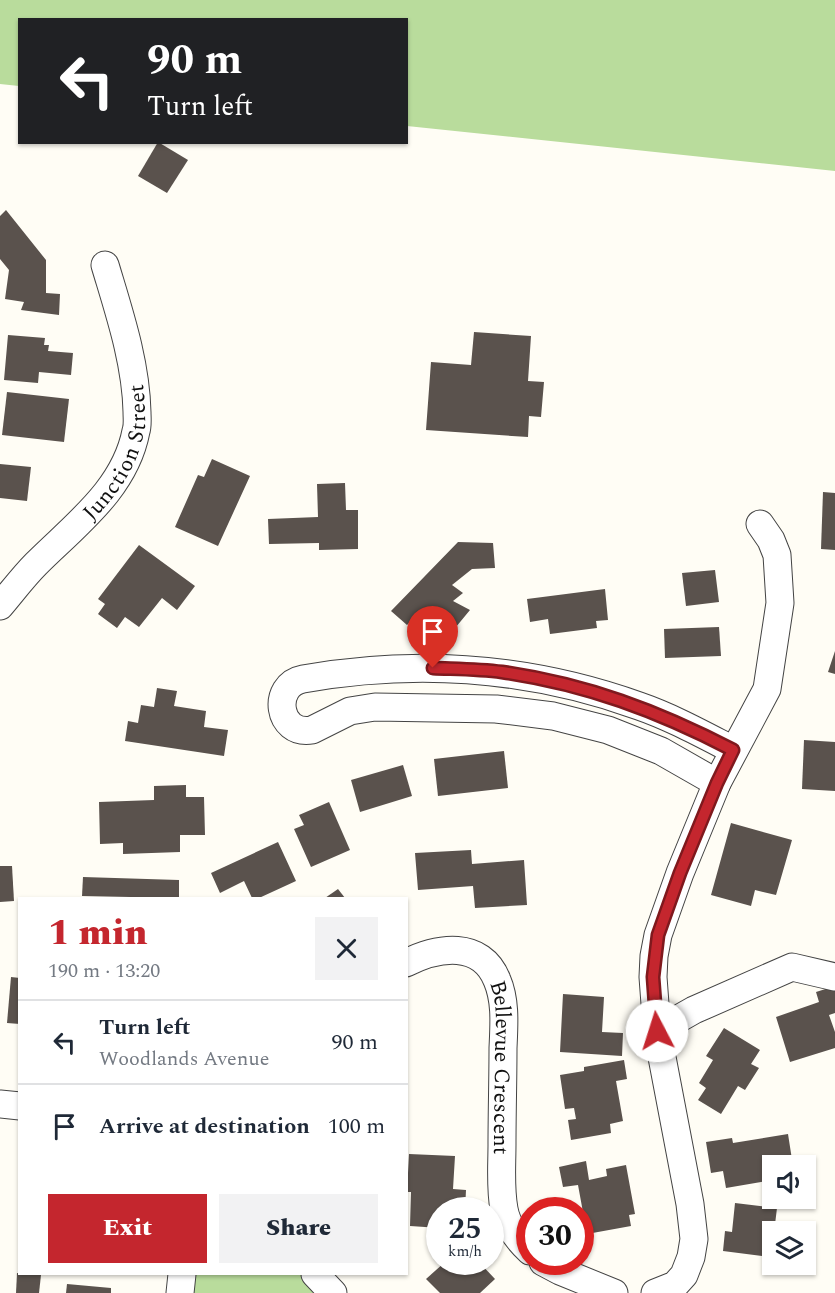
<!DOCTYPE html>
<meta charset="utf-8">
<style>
body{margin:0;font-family:Spectral,serif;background:#f2f2f3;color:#1f2937;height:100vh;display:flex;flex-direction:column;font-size:22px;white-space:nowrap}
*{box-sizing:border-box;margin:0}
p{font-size:20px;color:#747a83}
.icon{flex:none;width:33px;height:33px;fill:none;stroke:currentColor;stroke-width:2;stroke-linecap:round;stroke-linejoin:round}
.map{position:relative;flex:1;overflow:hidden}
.side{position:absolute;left:18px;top:897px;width:390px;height:378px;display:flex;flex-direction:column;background:#fff;border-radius:0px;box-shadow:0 2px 4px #0004}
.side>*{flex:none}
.guide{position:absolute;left:18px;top:18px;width:390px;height:126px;border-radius:0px;box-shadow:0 2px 4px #0004;background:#202124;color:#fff;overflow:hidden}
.fabs{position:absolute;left:762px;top:1155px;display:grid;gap:12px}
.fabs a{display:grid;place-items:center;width:54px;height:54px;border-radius:0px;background:#fff;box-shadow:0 2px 4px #0004;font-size:30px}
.speed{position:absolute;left:426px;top:1197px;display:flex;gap:12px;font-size:30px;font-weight:700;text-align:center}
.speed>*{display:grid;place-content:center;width:78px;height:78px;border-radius:50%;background:#fff;box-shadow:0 2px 4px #0004;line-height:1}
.speed small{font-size:15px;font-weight:400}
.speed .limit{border:9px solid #d22;background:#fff;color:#111}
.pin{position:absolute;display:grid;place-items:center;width:51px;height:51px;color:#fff;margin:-62px -26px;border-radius:50% 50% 50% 0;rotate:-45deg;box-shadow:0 0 6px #0007}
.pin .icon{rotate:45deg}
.me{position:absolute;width:66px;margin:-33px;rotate:355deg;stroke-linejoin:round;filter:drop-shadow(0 0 4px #0008)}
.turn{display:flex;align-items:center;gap:21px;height:126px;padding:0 30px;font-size:27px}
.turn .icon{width:78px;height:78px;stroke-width:2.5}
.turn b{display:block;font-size:42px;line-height:51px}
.round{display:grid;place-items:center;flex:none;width:63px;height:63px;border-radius:0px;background:#f2f2f3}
.summary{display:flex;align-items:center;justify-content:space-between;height:102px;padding:0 30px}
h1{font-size:36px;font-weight:800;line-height:45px;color:#c4262e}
.button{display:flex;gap:12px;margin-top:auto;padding:12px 30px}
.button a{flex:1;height:69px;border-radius:0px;background:#c4262e;color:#fff;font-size:24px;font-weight:800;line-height:69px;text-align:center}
.button a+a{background:#f2f2f3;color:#1f2937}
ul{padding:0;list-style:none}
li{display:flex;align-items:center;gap:18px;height:84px;padding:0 30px;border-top:2px solid #e0e1e3}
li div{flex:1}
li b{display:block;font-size:22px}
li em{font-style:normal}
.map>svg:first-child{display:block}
.forest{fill:#b9dc9c}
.building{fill:#5a524d}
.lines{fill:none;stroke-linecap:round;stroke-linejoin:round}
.minor-casing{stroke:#444;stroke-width:29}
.minor{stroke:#fff;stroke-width:27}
.route-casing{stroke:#7f191e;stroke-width:15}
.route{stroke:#c4262e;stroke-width:10}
.labels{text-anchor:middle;stroke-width:6;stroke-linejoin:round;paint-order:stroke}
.street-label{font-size:22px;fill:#111;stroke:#fff}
</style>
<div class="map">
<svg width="835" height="1293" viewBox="0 0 835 1293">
<rect width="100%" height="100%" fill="#fffdf5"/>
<g class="forest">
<path d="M0,0H835V171L407,126L406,20H20L19,86L0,84Z"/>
<path d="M182,1274H320L337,1293H180Z"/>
</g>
<g class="building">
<path d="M158,142L188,160L167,193L138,176Z"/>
<path d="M6,210L46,260V293L60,294L59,315L21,310L24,302L5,299L9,270L0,259V216Z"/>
<path d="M474,332L531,336L528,381L544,382L541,417L529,416L528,437L426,430L431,362L471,365Z"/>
<path d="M8,335L45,338L44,345H49L48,351L73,353L71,375L39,372L38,383L4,380Z"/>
<path d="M7,392L69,399L64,442L2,435Z"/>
<path d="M212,459L250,476L218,546L175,527L198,475L204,477Z"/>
<path d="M0,464L31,467L27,501L0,498Z"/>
<path d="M345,483L346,510H358V549L319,550V543L269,544L268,519L318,517L317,484Z"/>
<path d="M823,492L835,493V550L821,549Z"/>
<path d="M458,542L493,543L495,568L472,569L452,585L463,593L453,601L470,610L451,633L441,626L430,633L414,618L407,625L391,611Z"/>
<path d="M139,545L195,586L177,610L162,598L139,627L125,617L117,628L98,614L105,604L98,599Z"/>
<path d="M715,570L719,602L686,606L682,573Z"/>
<path d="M605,589L608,620L596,621L597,628L550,634L548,619L530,622L527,599Z"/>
<path d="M719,627L721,656L665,658L664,629Z"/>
<path d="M835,651V674L828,672Z"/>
<path d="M157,688L177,691L174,706L206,711L204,727L228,730L224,756L125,741L128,721L138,723L141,705L154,707Z"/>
<path d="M804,740L835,742V791L802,789Z"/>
<path d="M504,751L508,788L438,796L434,759Z"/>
<path d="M403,765L412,796L360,812L351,780Z"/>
<path d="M186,785V797H204L205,835H180V852L123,854V843L100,844L99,802L154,800V786Z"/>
<path d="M329,802L350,850L311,867L294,829L304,825L299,815Z"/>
<path d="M731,823L792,840L776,895L755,890L751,906L711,895Z"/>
<path d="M278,842L296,881L259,898H252L244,881L220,893L211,873Z"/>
<path d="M471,850L472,864L524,860L527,905L475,908L473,886L418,890L415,853Z"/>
<path d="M0,866H12L14,901L0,902Z"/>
<path d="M83,877L179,880V898L82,896Z"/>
<path d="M338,889L345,898H325Z"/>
<path d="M11,977L20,978V1024L7,1023Z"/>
<path d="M835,986V1013L829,1015L835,1032V1048L790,1062L776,1017L819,1002L816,992Z"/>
<path d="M563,994L604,997L602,1032L623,1033L622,1056L560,1052Z"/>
<path d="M724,1028L760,1050L751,1064L759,1068L745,1090L738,1086L721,1114L698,1100L706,1088L699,1083L713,1060L706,1056Z"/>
<path d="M624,1060L627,1079L616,1081L623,1121L610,1124L611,1133L571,1140L568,1120L576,1119L574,1108L565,1109L560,1075L584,1071V1067Z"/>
<path d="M788,1134L793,1166H772V1180L726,1188L723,1171L711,1173L706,1142L732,1138L733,1143Z"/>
<path d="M409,1154L455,1156L453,1189L466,1190L465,1210H440V1228L410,1226L411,1192H407Z"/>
<path d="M586,1161L589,1180L607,1176L606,1169L626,1165L635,1214L629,1215L631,1226L587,1234L578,1185L563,1187L559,1167Z"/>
<path d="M735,1203L777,1208L771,1257L723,1251L725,1231L732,1232Z"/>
<path d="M445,1262H479L495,1279L480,1293H440L426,1279Z"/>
<path d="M17,1273L41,1275L39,1293H16Z"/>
<path d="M67,1284L111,1288V1293H66Z"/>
</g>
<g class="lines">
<g class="minor-casing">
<g id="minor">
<path id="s1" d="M0,606C12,592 23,577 36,564C75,525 125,489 136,431C138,425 137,418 137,412C136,362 119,312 105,265"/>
<path d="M717,783L661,751L608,730L553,716L496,709L375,707L350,711L312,730C277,736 271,685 303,679C416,659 530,667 639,706C671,717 702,734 733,750"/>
<path id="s2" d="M406,963C438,947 481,940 497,980C506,1001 504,1025 503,1048C503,1080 502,1112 502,1144C502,1166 500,1187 504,1209C507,1226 517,1239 530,1251"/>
<path d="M657,1031L694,1010L792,967L835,977"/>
<path d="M0,1104L20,1106"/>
<path d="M543,1262L560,1271L614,1293"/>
<path d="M315,1274L333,1293"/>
<path d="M180,1293L182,1274"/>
<path d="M655,1293L675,1285L684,1275L691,1257L694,1239L690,1204L657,1031L653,977L654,956L658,935L680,873L717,783L767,689L780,603L777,555L771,540L760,524"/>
</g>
</g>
<use href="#minor" class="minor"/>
</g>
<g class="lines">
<g class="route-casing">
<path id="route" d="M433,668C456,669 479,669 502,672C586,684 658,711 733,750L717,783L680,873L658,935L653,977L657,1031"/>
</g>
<use href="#route" class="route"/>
</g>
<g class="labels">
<g class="street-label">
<text dy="8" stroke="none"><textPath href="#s1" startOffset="198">Junction Street</textPath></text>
<text dy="8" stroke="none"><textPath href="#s2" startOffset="194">Bellevue Crescent</textPath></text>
</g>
</g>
</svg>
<div class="fabs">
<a><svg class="icon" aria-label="sound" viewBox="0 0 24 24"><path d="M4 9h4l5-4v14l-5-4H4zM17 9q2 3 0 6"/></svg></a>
<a><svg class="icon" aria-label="layers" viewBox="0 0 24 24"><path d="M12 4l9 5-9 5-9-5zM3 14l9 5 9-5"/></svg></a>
</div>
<div class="speed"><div>25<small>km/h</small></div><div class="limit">30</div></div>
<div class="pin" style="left:433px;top:668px;background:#d93025"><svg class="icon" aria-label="arrive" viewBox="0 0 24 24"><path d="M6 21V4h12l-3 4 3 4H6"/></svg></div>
<svg class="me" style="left:657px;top:1031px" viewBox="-20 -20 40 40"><circle r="19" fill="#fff"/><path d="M0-13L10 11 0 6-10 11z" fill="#c4262e"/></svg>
<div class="guide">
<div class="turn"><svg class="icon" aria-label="left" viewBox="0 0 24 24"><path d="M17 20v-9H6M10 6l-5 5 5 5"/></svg><div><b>90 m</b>Turn left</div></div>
</div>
<section class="side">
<div class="summary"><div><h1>1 min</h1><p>190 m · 13:20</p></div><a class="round"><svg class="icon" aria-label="close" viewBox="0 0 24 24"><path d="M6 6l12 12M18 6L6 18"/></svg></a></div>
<ul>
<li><svg class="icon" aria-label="left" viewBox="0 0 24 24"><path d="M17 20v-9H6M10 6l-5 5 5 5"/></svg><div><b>Turn left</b><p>Woodlands Avenue</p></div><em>90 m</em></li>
<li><svg class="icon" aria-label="arrive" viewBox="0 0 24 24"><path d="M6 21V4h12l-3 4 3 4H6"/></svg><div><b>Arrive at destination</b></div><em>100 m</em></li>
</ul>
<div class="button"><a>Exit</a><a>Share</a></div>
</section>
</div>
